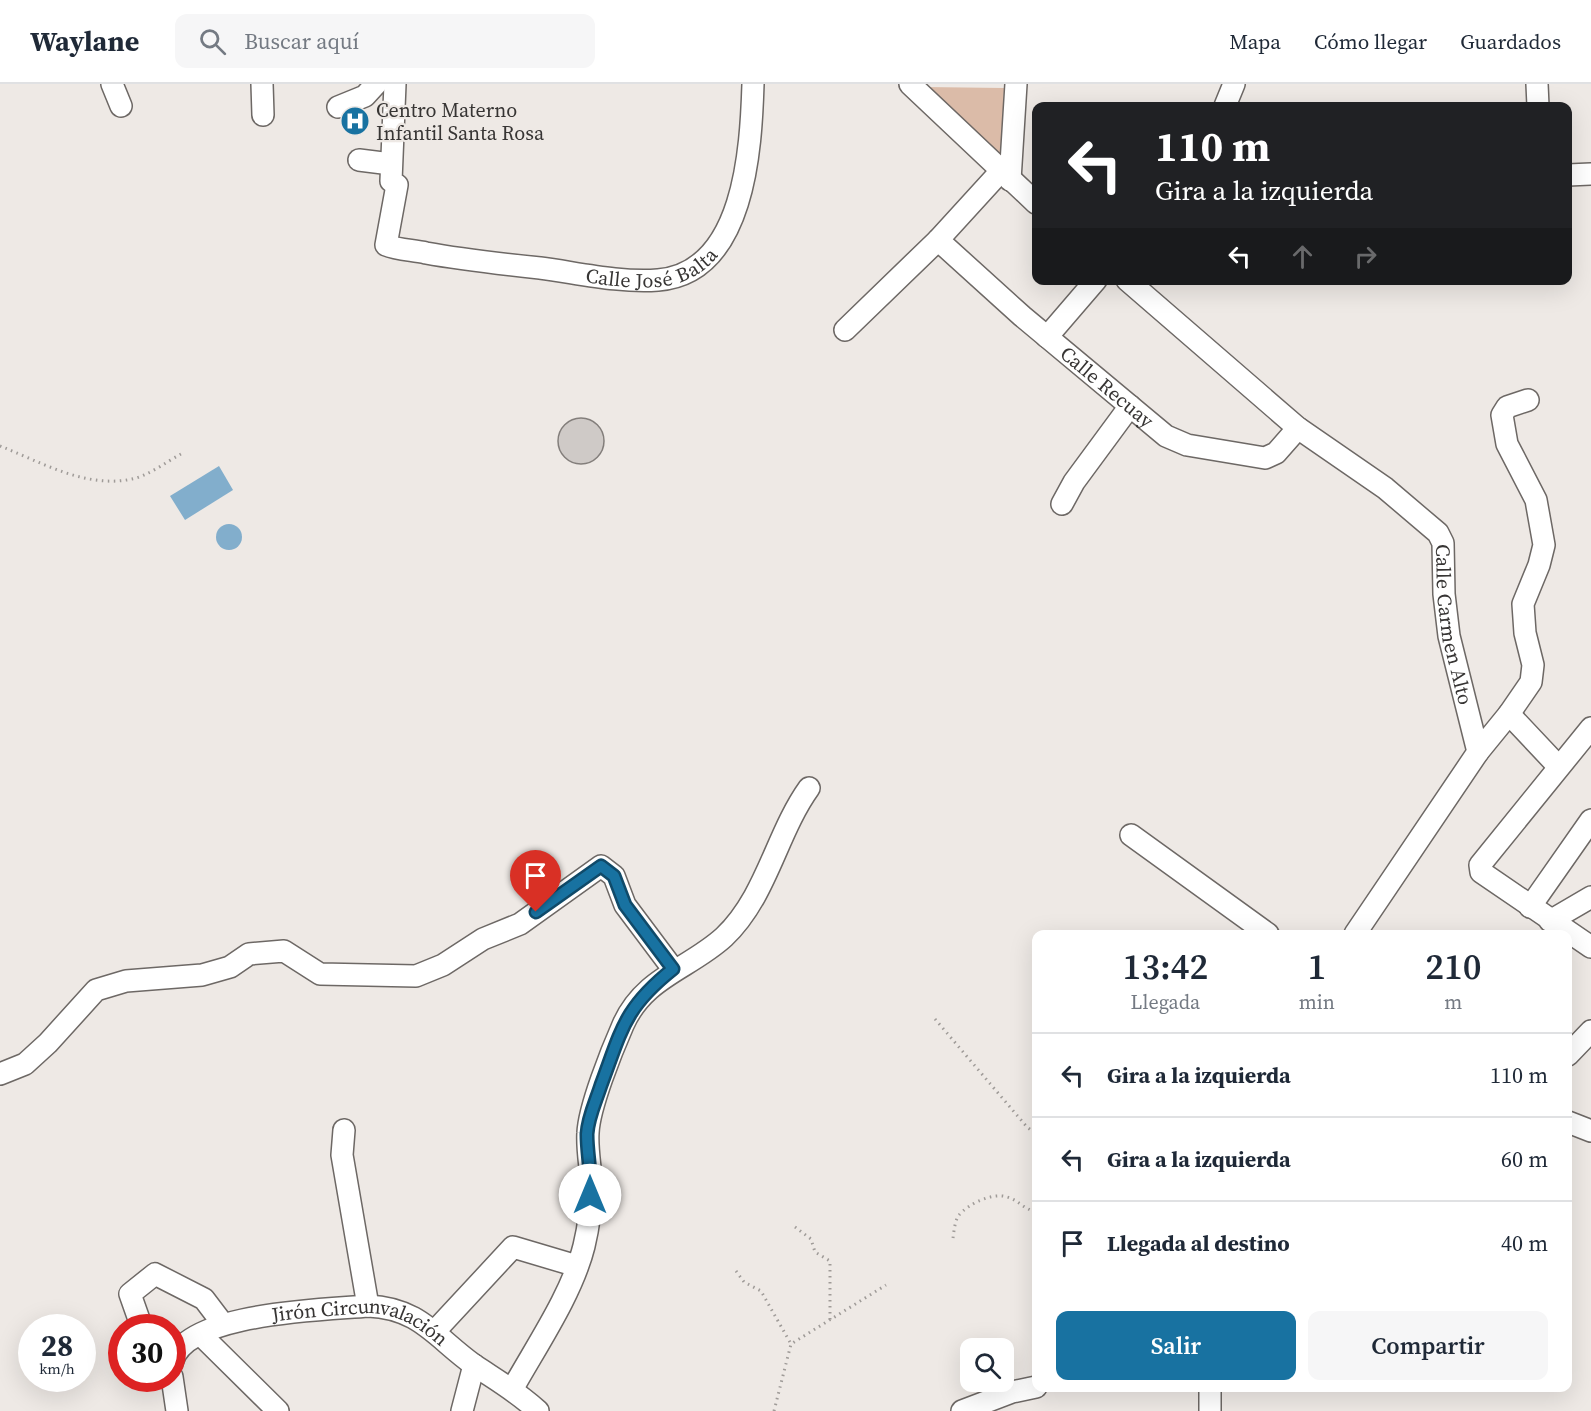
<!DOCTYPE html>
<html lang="es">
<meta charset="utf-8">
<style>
body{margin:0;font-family:"Source Serif 4",serif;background:#f6f6f7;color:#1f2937;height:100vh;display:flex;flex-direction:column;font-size:22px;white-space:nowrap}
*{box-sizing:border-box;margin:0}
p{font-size:20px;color:#747a83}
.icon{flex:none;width:33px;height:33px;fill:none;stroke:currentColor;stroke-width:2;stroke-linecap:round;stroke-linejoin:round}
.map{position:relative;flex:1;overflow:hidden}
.side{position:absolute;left:1032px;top:846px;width:540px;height:462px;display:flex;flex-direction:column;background:#fff;border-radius:12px;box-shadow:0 6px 24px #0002}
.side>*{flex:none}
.top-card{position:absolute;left:1032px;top:18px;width:540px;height:183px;border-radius:12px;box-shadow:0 6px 24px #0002;background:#202124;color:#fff;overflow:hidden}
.fabs{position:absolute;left:960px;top:1254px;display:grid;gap:12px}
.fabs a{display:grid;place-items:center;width:54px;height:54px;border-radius:12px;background:#fff;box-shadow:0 6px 24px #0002;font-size:30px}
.speed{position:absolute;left:18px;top:1230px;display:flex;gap:12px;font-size:30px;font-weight:700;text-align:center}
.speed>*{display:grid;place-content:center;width:78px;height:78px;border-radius:50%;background:#fff;box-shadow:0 6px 24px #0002;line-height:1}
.speed small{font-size:15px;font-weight:400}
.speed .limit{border:9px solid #d22;background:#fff;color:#111}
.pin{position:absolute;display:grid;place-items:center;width:51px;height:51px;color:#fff;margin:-62px -26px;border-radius:50% 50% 50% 0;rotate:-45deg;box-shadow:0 0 6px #0007}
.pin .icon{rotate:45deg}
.me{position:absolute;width:66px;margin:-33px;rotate:0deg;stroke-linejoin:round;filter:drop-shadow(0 0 4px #0008)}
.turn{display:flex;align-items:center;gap:21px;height:126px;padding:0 24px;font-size:27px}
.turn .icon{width:78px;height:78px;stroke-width:2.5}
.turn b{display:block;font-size:42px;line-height:51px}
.lanes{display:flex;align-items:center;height:57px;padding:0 24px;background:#0003;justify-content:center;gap:30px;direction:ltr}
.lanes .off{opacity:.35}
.eta{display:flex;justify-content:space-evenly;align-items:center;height:102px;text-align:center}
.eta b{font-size:36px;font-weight:600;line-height:42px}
.button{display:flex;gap:12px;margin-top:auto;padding:12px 24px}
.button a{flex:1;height:69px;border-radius:12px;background:#1872a1;color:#fff;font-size:24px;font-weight:600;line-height:69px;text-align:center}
.button a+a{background:#f6f6f7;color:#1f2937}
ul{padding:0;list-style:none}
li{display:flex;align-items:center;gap:18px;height:84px;padding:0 24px;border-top:2px solid #e0e1e3}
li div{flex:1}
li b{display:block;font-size:22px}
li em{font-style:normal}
header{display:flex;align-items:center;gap:36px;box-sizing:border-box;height:84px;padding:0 30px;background:#fff;border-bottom:2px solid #e0e1e3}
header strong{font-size:28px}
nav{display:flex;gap:33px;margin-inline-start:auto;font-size:21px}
.search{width:420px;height:54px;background:#f6f6f7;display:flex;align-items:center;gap:15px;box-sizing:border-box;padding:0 21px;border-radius:12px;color:#747a83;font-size:22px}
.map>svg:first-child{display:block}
.green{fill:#dbbba8}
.water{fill:#82aecc}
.building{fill:#cfcac7;stroke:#837e7b;stroke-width:1.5}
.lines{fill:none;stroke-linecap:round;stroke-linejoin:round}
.minor-casing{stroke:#6d6865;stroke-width:24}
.path{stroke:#9f9b98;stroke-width:3;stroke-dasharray:1.5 4.5;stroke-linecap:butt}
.minor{stroke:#fff;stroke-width:21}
.route-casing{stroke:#104a69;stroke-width:15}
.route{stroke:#1872a1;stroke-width:10}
.labels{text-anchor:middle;stroke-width:4.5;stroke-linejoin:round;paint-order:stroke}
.poi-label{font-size:20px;fill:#373534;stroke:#eee9e5;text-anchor:start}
.street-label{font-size:20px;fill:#373534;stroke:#eee9e5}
</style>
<header>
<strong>Waylane</strong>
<div class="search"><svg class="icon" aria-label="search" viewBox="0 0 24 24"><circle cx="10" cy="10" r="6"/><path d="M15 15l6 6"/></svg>Buscar aquí</div>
<nav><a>Mapa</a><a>Cómo llegar</a><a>Guardados</a></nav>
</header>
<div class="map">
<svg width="1591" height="1327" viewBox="0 0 1591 1327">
<rect width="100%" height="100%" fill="#eee9e5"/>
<path class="green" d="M924,3L1004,4L1001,73Z"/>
<g class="water">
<path d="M219,382L233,406L185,436L170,412Z"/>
<circle cx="229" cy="453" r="13"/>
</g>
<circle class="building" cx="581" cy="357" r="23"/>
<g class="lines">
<g class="minor-casing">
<g id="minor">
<path d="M112,0L121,22"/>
<path d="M262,0L263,31"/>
<path id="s1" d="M395,0L391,97L397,101L386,161C398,166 413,166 426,169C464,176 502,180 540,184C578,189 620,199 658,196C745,189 751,64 753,0"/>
<path d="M910,0L1036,119"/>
<path d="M1537,0L1538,22"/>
<path d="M1225,22L1234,0"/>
<path d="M338,23L365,12L376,0"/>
<path d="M359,76L391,80"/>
<path d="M1568,91L1591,90"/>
<path d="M1010,96L1016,0"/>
<path id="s2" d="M938,156L1022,232L1166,352L1187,361L1265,374L1276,369L1298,344"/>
<path id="s3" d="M1127,196L1298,344L1385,404L1438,449L1443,459L1444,510L1449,552L1478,668L1355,850"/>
<path d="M845,246L938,156L1001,87"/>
<path d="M1047,253L1096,196"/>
<path d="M1062,420L1074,398L1130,322"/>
<path d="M1509,630L1558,682"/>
<path d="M1591,644L1480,781L1481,788L1591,863"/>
<path d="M1478,668L1509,630L1531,598L1533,581L1525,549L1523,520L1539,481L1544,461L1536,416L1507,360L1502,331L1507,323L1528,316"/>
<path d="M1131,751L1268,850"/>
<path d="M1530,823L1591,736"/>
<path d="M1550,837L1591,813"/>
<path d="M1568,971L1591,947"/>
<path d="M0,990L25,980L48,959L96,906L126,897L202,891L230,883L249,870L284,867L320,890L416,892L443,881L483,855L520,840L601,782L614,792L625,821L673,885"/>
<path d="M1568,1038L1591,1047"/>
<path d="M344,1046L342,1071L368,1222"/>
<path d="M142,1244L130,1210L155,1190L204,1215L223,1240"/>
<path d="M435,1247L513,1163L577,1182"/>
<path d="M201,1251L278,1327"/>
<path id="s4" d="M172,1279C184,1228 326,1226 368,1222C420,1224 436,1254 474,1281C498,1297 516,1307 538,1327"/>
<path d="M172,1293L177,1327"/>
<path d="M513,1304C537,1261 572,1210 584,1162C589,1141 592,1116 591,1094C590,1080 587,1064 588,1049C589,1023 612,966 623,941C644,893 689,885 724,853C767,812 776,750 809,704"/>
<path d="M462,1327L474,1281"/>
<path d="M962,1327L1012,1308L1036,1303"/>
<path d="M1210,1327V1304"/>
</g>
</g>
<g class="path">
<path d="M0,362C41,378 86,405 132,395C148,392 166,378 181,370"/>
<path d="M935,935L1027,1043L1036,1050"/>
<path d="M795,1143L811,1155L815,1168L830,1177V1238"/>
<path d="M953,1154C954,1147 955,1136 959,1131C968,1120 993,1108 1007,1113C1018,1116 1024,1125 1036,1128"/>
<path d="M736,1187L744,1198L761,1207L791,1260"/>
<path d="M774,1327L791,1260L886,1201"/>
</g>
<use href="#minor" class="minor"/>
</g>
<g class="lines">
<g class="route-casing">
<path id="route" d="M536,828L601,782L614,792L625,821L673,885C624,924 622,945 601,1001C596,1017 588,1033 587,1050C587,1071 592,1090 590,1111"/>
</g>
<use href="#route" class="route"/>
</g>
<defs>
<g id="hospital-disc" transform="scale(1.5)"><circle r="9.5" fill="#1872a1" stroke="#eee9e5"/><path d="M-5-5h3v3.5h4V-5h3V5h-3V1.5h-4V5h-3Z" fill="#fff"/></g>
</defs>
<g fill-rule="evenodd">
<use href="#hospital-disc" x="355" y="37"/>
</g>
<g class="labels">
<g class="poi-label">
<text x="376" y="33">Centro Materno<tspan x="376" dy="23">Infantil Santa Rosa</tspan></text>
</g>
<g class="street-label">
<text dy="7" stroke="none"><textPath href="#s1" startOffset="436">Calle José Balta</textPath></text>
<text dy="7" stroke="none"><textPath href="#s2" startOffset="224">Calle Recuay</textPath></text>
<text dy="7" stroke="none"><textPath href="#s3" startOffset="495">Calle Carmen Alto</textPath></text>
<text dy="7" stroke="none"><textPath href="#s4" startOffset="208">Jirón Circunvalación</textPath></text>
</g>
</g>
</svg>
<div class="fabs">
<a><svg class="icon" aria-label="search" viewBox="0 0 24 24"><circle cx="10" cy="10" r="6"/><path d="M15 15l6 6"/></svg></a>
</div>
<div class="speed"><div>28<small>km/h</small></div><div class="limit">30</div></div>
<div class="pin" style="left:536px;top:828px;background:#d93025"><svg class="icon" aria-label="arrive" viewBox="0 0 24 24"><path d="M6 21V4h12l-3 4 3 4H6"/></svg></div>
<svg class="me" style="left:590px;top:1111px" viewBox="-20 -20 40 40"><circle r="19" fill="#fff"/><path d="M0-13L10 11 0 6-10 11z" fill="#1872a1"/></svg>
<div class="top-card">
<div class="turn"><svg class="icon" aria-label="left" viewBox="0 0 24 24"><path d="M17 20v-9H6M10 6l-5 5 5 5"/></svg><div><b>110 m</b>Gira a la izquierda</div></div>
<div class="lanes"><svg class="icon" aria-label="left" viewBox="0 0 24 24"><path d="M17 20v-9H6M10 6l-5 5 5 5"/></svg><svg class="icon off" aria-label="ahead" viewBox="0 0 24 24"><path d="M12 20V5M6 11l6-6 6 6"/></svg><svg class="icon off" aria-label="right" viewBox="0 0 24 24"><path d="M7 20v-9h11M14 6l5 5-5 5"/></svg></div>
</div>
<section class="side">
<div class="eta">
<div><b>13:42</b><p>Llegada</p></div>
<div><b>1</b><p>min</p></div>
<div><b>210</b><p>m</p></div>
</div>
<ul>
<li><svg class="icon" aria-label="left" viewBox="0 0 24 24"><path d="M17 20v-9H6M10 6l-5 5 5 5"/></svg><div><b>Gira a la izquierda</b></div><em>110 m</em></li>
<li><svg class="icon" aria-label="left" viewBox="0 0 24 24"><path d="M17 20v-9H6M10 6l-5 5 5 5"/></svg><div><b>Gira a la izquierda</b></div><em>60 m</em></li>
<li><svg class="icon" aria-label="arrive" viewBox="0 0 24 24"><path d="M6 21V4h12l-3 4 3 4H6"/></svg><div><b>Llegada al destino</b></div><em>40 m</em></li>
</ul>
<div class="button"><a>Salir</a><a>Compartir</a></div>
</section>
</div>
